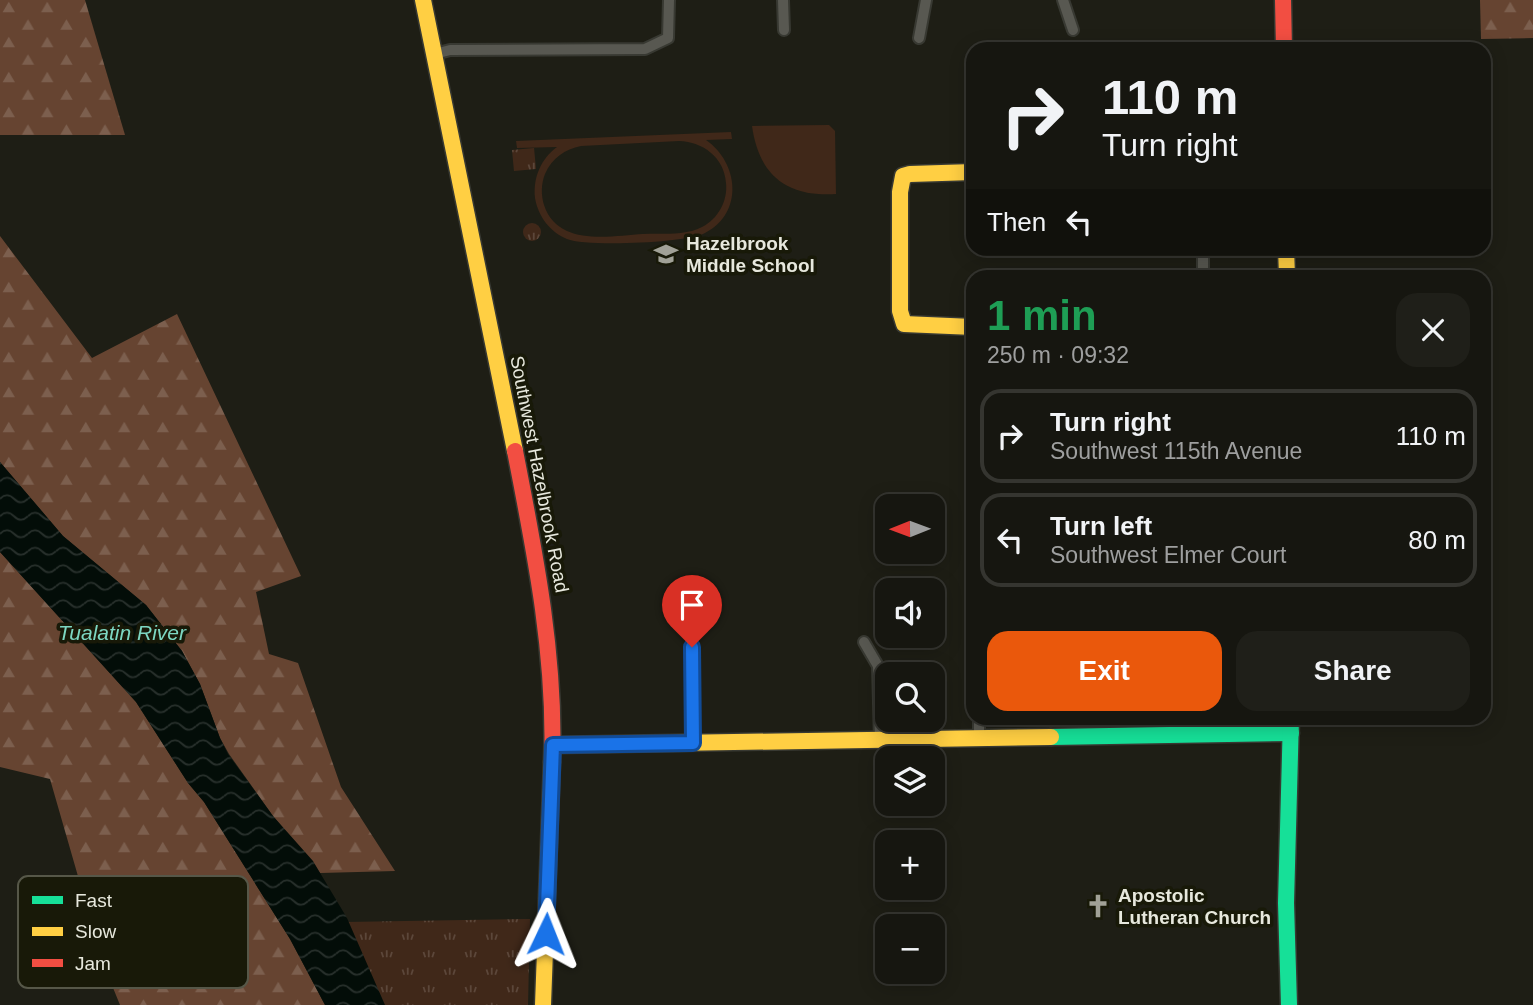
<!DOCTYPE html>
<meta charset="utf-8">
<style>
body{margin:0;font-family:Arial,sans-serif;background:#1f1f19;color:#f1f3f6;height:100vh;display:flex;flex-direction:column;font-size:26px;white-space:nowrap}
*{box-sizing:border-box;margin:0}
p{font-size:23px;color:#9e9f9f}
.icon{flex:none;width:38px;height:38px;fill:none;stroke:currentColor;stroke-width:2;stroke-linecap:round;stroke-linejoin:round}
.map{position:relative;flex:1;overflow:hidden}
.details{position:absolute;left:966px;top:270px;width:525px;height:455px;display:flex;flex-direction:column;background:#161610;border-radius:21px;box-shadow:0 4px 18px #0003,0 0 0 2px #353530}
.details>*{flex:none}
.top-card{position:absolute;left:966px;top:42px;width:525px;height:214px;border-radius:21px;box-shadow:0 4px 18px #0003,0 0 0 2px #353530;background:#161610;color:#f1f3f6;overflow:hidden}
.needle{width:46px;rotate:269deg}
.fabs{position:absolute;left:875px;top:494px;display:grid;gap:14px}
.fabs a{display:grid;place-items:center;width:70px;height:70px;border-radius:14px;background:#161610;box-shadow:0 4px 18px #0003,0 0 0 2px #353530;font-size:35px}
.pin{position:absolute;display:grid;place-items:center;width:60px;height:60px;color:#fff;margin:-72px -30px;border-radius:50% 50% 50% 0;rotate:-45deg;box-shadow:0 0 7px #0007}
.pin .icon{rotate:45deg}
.me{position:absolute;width:77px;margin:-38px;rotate:2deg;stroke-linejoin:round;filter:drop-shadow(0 0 5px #0008)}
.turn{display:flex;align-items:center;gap:24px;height:147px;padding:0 21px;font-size:32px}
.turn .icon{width:91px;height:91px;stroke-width:2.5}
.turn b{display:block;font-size:49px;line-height:60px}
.then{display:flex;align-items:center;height:66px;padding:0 21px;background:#0003;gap:14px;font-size:26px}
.round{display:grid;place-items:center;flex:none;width:74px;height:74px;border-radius:21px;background:#1f1f19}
.overview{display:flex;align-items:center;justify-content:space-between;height:119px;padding:0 21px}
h1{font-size:42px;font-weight:700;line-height:52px;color:#1e9e55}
.cta{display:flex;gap:14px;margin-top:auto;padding:14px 21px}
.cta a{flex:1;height:80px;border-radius:21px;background:#ea580c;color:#fff;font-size:28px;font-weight:700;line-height:80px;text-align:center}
.cta a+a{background:#1f1f19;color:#f1f3f6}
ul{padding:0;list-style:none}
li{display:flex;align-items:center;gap:21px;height:94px;margin:0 14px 10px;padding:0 7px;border:4px solid #353530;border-radius:21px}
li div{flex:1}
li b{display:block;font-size:26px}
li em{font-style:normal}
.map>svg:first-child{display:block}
.green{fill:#402819;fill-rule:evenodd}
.forest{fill:url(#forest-firs)}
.park{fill:url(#park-tufts)}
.water{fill:url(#water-waves)}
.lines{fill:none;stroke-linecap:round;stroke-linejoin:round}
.street-casing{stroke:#383932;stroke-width:14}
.fast-casing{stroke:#383932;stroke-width:19}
.slow-casing{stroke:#383932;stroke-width:19}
.jam-casing{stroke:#383932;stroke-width:19}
.street{stroke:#585851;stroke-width:10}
.fast{stroke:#16e098;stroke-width:16}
.slow{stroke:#ffcf43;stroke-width:16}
.jam{stroke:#f24e42;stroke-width:16}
.route-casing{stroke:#114b97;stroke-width:18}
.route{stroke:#1a73e8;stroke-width:12}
.labels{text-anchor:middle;stroke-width:7;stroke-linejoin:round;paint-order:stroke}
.poi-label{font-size:19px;font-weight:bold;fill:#e7e8dd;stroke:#181908;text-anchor:start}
.street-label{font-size:19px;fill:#e7e8dd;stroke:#181908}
.water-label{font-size:21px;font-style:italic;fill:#7dd7c2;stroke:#181908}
.key{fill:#181908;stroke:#565748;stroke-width:2}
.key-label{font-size:19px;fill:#e7e8dd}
</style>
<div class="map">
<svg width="1533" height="1005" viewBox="0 0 1533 1005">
<defs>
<pattern id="forest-firs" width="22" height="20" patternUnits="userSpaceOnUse" patternTransform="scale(1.75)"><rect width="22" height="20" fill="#664431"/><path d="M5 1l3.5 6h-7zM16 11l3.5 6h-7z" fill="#7c5f4e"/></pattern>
<pattern id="park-tufts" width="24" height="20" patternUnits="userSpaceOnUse" patternTransform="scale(1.75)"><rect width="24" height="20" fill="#402819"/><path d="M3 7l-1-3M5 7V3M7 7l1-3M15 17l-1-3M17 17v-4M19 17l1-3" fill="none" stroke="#5c473a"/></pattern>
<pattern id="water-waves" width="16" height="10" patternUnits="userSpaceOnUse" patternTransform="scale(1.75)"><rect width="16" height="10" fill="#030d08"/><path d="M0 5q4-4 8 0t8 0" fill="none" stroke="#28302c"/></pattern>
</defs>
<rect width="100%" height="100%" fill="#1e1e15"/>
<g class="green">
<path d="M829,125L835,131L836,194C786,197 759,175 752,126Z"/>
<path d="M731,132L732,139L706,140C739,163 744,213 705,233C687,243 586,247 567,239C550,232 538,216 535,198C533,177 541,159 557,147L517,148L516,141ZM679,141C703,142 724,157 726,183C728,201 718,219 702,227C685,236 662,233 643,234C610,236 558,247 544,205C541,195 541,184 545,174C552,158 565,149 581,146Z"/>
</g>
<g class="forest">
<path d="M0,0H85L125,135H0Z"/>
<path d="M1480,0H1533V38L1481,39Z"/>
<path d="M0,236L92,358L177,314L301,576L256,592L269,654L298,663L341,787L395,871L320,873L273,816L229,754L220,738L200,684L182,651L146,605L63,536L0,462Z"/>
<path d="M0,552L136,702L188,783L204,802L290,939L325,1005H120L103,963L50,779L0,767Z"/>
</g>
<g class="park">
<path d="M534,148L536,169L514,171L512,150Z"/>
<circle cx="532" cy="232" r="9"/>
<path d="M530,919L528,1005H382L346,922Z"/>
</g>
<path class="water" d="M0,462L63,536L146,605L182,651L200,684L220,738L228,754L273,816L313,861L347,918L385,1005H325L290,939L204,802L188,783L136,702L0,552Z"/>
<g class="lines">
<g class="street-casing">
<g id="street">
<path d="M783,0L784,30"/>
<path d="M1063,0L1073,30"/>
<path d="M919,38L926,0"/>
<path d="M435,54L450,50L645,49L668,38L669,0"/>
<path d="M1203,248V276"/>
<path d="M864,642L878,666L880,740"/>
<path d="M692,647L693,743"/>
<path d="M979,737V718"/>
</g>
</g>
<g class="fast-casing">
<g id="fast">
<path d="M1051,737L1291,733"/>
<path d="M1289,1005L1286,903L1291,718"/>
</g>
</g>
<g class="slow-casing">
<g id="slow">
<path d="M423,0L515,451"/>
<path d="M973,172L910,174L903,176L900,192V311L904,324L973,327"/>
<path d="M1286,248L1287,276"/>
<path d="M553,745L1051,737"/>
<path d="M543,1005L552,762"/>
</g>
</g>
<g class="jam-casing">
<g id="jam">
<path d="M1283,0L1284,49"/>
<path d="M515,451C535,553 556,657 552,762"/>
</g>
</g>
<use href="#street" class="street"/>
<use href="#fast" class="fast"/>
<use href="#slow" class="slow"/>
<use href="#jam" class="jam"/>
</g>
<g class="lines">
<g class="route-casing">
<path id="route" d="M546,934L553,745L693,743L692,647"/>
</g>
<use href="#route" class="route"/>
</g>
<defs>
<g id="school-bare" transform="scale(1.89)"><path d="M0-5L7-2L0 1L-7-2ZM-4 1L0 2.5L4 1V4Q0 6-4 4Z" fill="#a1a197" stroke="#181908" stroke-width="2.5" paint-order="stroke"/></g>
<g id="church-bare" transform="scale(1.89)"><path d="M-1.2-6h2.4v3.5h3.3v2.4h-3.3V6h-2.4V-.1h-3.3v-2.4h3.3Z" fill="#a1a197" stroke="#181908" stroke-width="2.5" paint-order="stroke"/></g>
</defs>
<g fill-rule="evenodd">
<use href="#school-bare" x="666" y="254"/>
<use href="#church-bare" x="1098" y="906"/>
</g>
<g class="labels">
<g class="poi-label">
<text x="686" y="250">Hazelbrook<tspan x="686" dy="22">Middle School</tspan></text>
<text x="1118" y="902">Apostolic<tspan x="1118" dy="22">Lutheran Church</tspan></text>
</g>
<g class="street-label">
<text transform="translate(540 474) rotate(79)" y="7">Southwest Hazelbrook Road</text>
</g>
<g class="water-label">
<text x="122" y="640">Tualatin River</text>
</g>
</g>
<rect x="18" y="876" width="230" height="112" rx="10" class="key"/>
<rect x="32" y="896" width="31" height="8" fill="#16e098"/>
<rect x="32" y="927" width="31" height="9" fill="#ffcf43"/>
<rect x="32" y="959" width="31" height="8" fill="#f24e42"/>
<g class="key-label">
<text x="75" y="907">Fast</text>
<text x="75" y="938">Slow</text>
<text x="75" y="970">Jam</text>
</g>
</svg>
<div class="fabs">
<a><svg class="needle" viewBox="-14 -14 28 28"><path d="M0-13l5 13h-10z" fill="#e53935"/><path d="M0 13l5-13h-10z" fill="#9e9f9f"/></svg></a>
<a><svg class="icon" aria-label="sound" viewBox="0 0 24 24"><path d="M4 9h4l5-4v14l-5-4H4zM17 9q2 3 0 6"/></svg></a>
<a><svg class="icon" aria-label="search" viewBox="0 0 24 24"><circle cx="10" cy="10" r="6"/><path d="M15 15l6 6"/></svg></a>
<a><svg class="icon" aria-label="layers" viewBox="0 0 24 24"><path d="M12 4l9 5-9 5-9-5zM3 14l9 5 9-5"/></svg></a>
<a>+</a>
<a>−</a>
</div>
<div class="pin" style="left:692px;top:647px;background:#d93025"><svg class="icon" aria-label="arrive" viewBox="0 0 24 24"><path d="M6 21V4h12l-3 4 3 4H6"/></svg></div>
<svg class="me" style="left:546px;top:934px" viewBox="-20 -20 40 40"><path d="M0-17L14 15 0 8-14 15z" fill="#1a73e8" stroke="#fff" stroke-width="4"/></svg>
<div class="top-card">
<div class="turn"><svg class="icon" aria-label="right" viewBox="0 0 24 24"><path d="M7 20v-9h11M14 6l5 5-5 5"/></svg><div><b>110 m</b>Turn right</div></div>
<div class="then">Then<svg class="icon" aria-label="left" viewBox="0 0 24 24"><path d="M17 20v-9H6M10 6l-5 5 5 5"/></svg></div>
</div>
<section class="details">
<div class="overview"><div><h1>1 min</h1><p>250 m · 09:32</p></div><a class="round"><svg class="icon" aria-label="close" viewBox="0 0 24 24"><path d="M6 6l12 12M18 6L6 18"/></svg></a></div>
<ul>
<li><svg class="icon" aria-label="right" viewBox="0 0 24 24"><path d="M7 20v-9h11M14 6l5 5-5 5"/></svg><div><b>Turn right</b><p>Southwest 115th Avenue</p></div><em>110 m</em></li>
<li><svg class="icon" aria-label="left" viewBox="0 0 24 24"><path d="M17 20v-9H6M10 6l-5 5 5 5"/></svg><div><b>Turn left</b><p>Southwest Elmer Court</p></div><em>80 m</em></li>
</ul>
<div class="cta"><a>Exit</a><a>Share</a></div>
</section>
</div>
